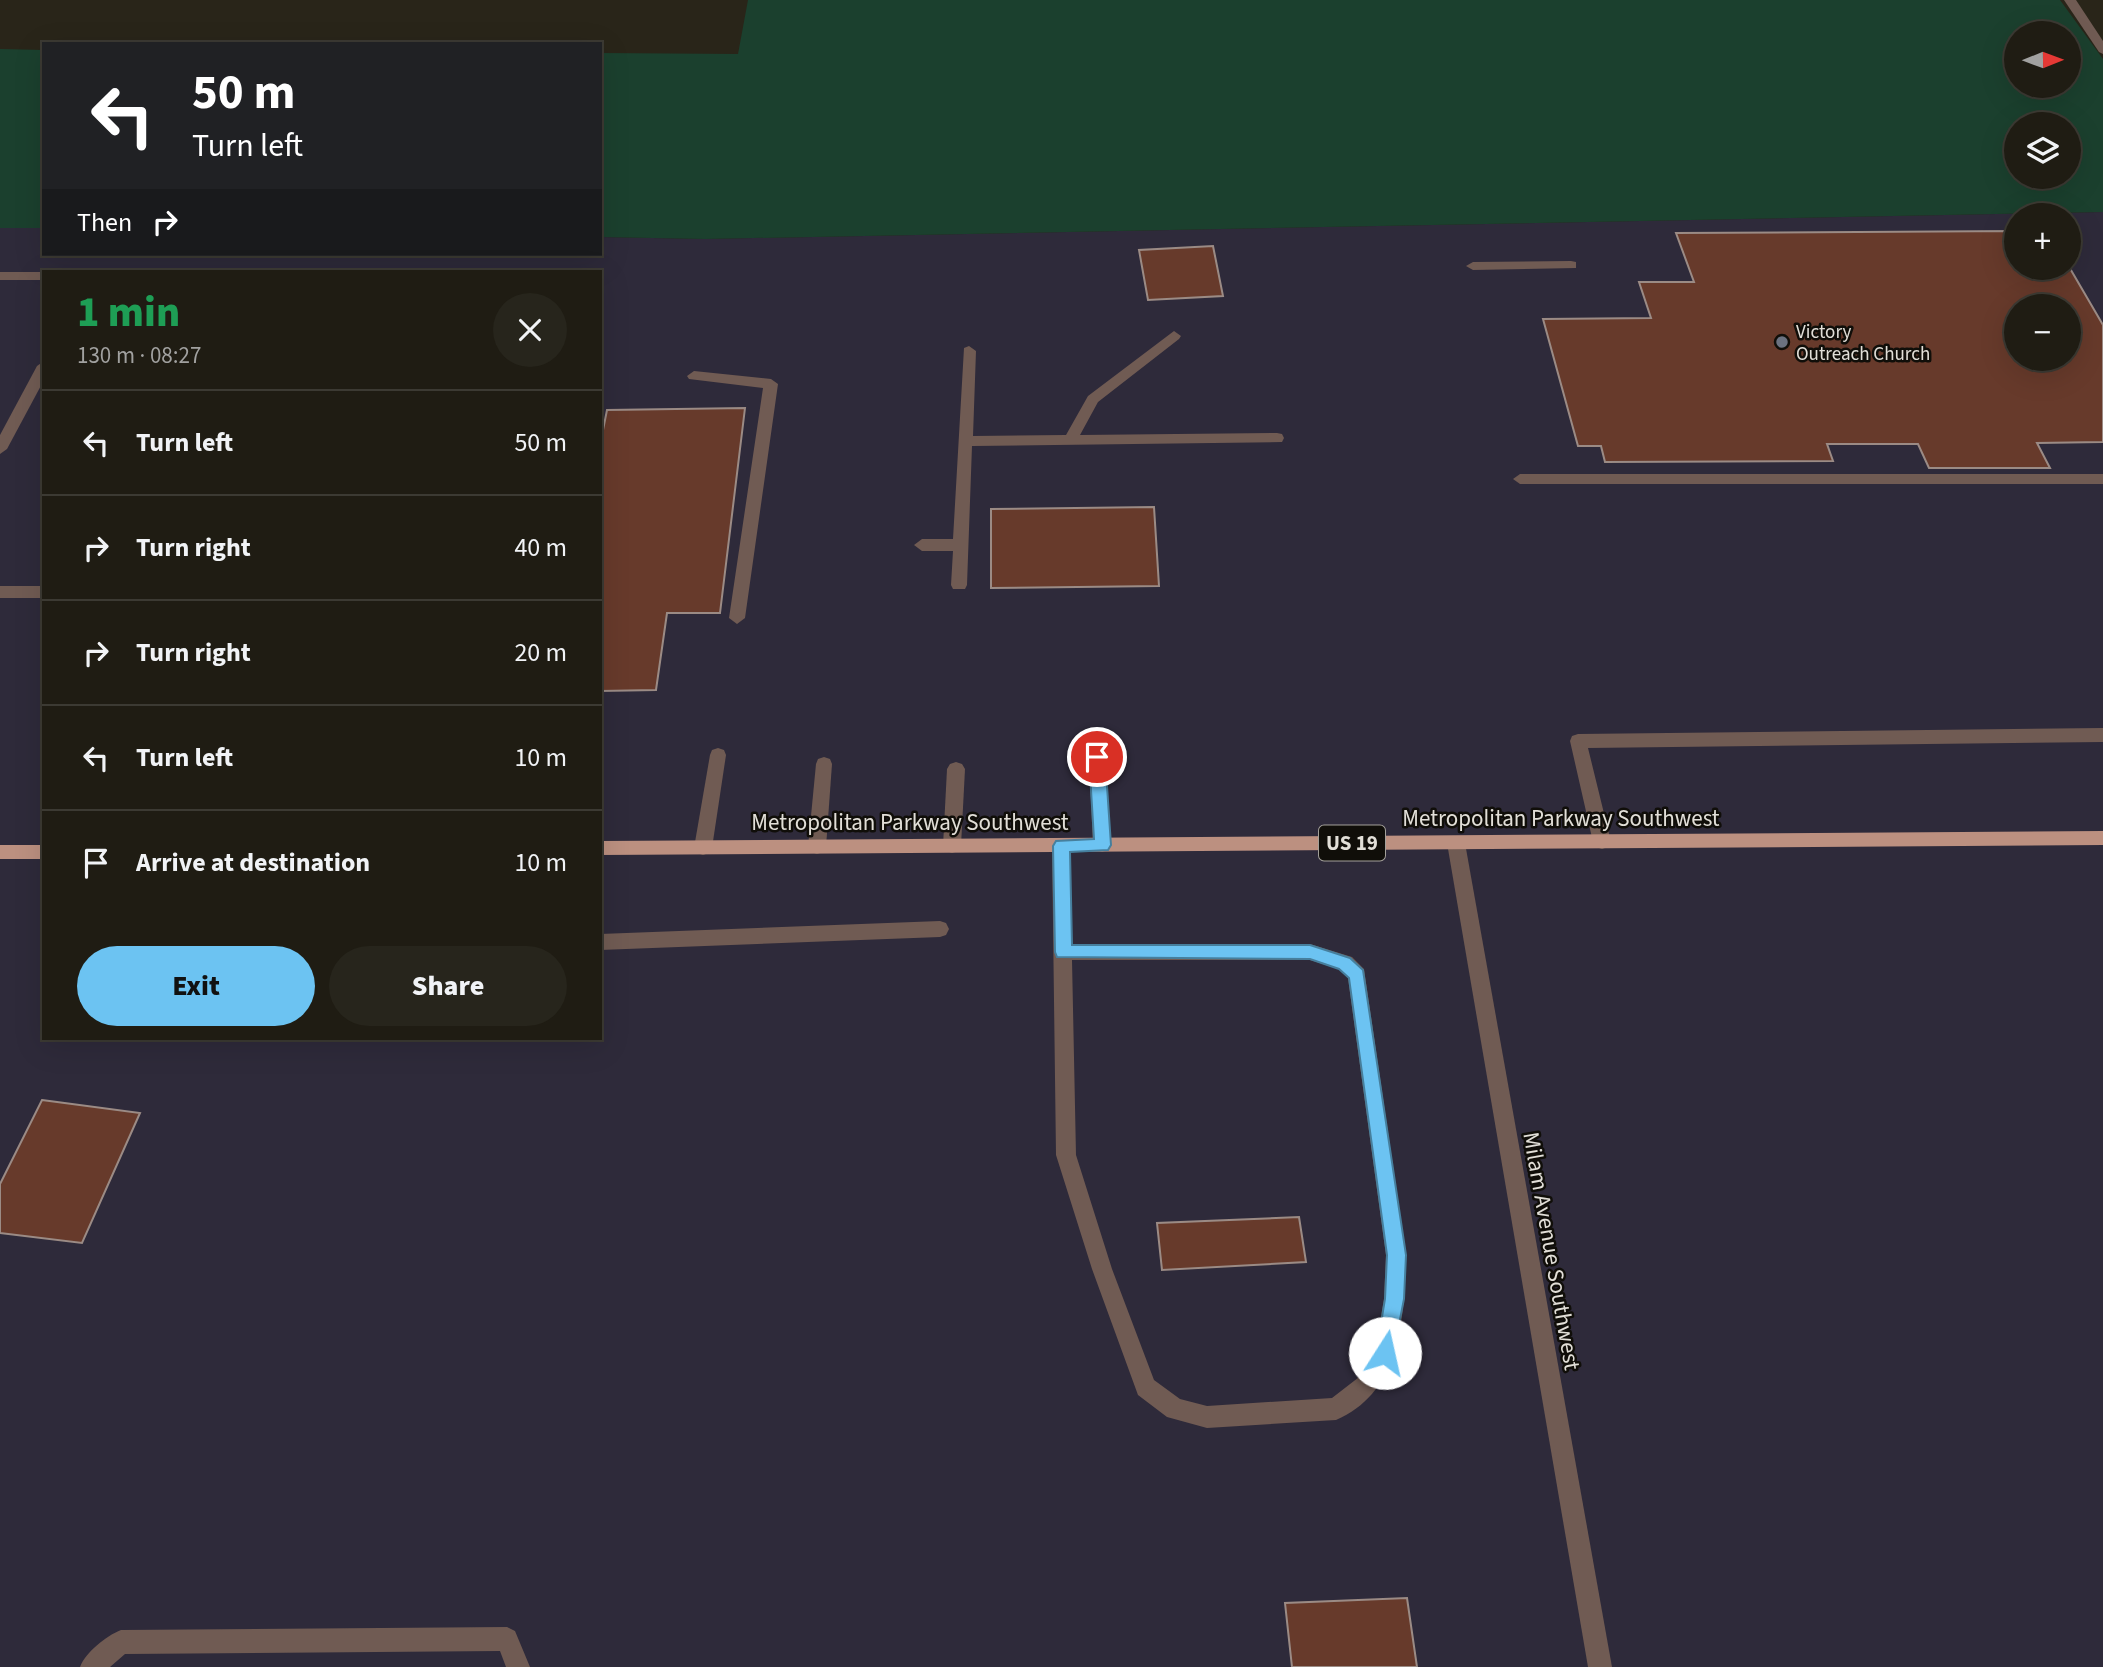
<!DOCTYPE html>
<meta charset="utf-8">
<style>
body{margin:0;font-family:"Source Sans 3",sans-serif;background:#27251c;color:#f1f3f6;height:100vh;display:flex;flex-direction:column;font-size:26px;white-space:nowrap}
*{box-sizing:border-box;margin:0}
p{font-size:23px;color:#a1a1a0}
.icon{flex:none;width:38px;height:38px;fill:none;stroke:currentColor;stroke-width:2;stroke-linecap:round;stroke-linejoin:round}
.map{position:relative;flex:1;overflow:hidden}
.drawer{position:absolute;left:42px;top:270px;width:560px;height:770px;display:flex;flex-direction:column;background:#1f1c13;border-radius:0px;box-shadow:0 7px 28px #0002,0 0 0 2px #3c3a33}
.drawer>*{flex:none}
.hud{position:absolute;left:42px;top:42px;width:560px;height:214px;border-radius:0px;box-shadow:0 7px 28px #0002,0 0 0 2px #3c3a33;background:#202124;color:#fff;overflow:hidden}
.needle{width:46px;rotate:89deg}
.buttons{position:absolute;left:2004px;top:21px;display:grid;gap:14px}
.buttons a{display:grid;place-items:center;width:77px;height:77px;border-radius:50%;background:#1f1c13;box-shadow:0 7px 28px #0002,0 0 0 2px #3c3a33;font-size:35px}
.pin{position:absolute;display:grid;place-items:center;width:60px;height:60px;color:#fff;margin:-30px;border:4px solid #fff;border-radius:50%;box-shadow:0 2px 7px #0007}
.me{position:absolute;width:77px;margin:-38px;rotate:10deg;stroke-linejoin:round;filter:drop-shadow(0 0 5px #0008)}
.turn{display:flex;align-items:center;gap:24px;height:147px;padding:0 35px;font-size:32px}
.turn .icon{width:91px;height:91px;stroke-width:2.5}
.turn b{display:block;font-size:49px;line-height:60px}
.then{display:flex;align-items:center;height:66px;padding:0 35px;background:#0003;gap:14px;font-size:26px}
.round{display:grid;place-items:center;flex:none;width:74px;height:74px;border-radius:37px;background:#27251c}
.head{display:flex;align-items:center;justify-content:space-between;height:119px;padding:0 35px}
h1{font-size:42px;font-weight:800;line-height:52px;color:#1e9e55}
.primary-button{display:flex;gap:14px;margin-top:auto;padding:14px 35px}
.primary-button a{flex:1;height:80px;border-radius:42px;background:#6cc3f2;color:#111;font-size:28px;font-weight:800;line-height:80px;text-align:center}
.primary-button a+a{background:#27251c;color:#f1f3f6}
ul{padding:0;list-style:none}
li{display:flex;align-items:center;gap:21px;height:105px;padding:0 35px;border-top:2px solid #3c3a33}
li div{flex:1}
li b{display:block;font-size:26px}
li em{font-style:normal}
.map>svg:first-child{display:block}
.commercial{fill:#2e2a3a;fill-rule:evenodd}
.green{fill:#1b402e;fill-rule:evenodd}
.building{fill:#673a2b;stroke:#9b8b85;stroke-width:2;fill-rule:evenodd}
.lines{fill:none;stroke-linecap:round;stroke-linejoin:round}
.service{fill:#705b53;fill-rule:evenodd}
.minor{fill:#705b53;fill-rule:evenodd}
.tertiary{fill:#705b53;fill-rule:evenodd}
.primary{fill:#bc9080;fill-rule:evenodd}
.route{fill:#6cc3f2;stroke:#467f9d;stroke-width:2}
.worship-dot{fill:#6b7280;stroke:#100e09;stroke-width:2.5}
.labels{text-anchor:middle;stroke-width:5;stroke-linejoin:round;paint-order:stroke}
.far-poi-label{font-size:19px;fill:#e2dfd8;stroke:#100e09;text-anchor:start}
.shield{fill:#100e09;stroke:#a3a09a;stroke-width:2}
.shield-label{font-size:21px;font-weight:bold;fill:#e2dfd8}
.street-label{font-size:23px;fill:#e2dfd8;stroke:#100e09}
</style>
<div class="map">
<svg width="2103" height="1667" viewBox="0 0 2103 1667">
<rect width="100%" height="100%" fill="#292519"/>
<path class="commercial" d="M2103,212V1667H0V228H44V254H600V237L705,239ZM2016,215H2068V268H2016ZM44,271H600V1038H44ZM2016,306H2068V359H2016Z"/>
<g class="green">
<path d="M748,0H2060L2103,59V212L705,239L600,237V53L738,54ZM2016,33H2068V86H2016ZM2016,124H2068V177H2016Z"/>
<path d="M0,49L44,50V228H0Z"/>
</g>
<g class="building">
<path d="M2016,231V268H2068V265L2103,325V442L2037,443L2050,468H1929L1918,444H1827L1833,461L1605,462L1601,446H1578L1543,319L1651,318L1639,282H1694L1676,233ZM2016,306H2068V359H2016Z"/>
<path d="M1213,246L1223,296L1148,300L1139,250Z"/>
<path d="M745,408L720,613H667L656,690L600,691V445L607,410Z"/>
<path d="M1154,507L1159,586L991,588V509Z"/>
<path d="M42,1100L140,1113L82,1243L0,1233V1184Z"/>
<path d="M1299,1217L1306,1262L1162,1270L1157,1223Z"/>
<path d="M1407,1598L1417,1667H1292L1285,1603Z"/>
</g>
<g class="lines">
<g class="service">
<path d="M1571,261L1576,262V268L1473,270L1466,266L1473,262Z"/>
<path d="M1174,331L1181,336L1179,339L1098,402L1080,435L1277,433L1282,434L1284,438L1282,442L972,446L967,585L965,589H953L951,585L953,551H922L914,545L922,539H953L964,348L969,346L976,351L973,436L1066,435L1088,396Z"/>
<path d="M694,371L771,379L778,384L745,618L737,624L729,618L763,388L689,379L687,376Z"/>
<path d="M1520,474H2103V484H1520L1513,479Z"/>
<path d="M2103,728V742L1588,748L1611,842L1608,847L1602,849L1596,847L1593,842L1570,741L1572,736L1578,734Z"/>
<path d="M718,748L724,750L726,755L712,848L709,853L703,855L697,853L694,848L710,755L712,750Z"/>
<path d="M1097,750L1103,752L1105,757L1111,845L1108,850L1102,852L1096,850L1093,845L1089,757L1091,752Z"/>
<path d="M824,757L830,759L832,764L826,847L823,852L817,854L811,852L808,847L816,764L818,759Z"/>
<path d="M956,762L962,764L965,769L961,846L958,851L952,853L946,851L943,846L947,769L950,764Z"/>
<path d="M1061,839L1067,841L1070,846L1072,944H1310L1352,957L1364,969L1406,1255C1404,1317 1402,1392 1336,1420L1207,1428L1167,1417L1138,1395L1092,1269L1056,1155L1052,846L1055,841ZM1072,960H1310L1339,969L1348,978L1386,1255L1384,1299L1375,1351L1363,1374L1332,1398L1207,1406L1180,1399L1154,1380L1112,1269L1076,1155Z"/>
<path d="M940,921L946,923L949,929L946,935L940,937L600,950V934Z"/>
<path d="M507,1627L515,1631L530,1667H506L500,1651L125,1654L110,1667H80C86,1652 106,1636 121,1630Z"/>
</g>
<g class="minor">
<rect x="0" y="272" width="44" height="8"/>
<path d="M44,361V380L7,449L0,454V435L37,366Z"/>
<rect x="0" y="586" width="44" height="12"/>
<path d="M1456,836L1462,838L1465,843L1612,1667H1588L1447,843L1450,838Z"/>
</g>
<path class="tertiary" d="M2064,0H2076L2103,41V54L2099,52Z"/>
<g class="primary">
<path d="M2103,831V845L600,855V841Z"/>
<rect x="0" y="845" width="44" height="14"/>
</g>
</g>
<path class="route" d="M1097,751L1105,757L1111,845L1108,850L1070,852L1072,945H1310L1350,958L1363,970L1406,1255L1404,1299L1392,1360L1385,1363L1378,1360L1376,1353L1385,1299L1387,1255L1349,978L1339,969L1310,959L1057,957L1055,952L1053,846L1056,841L1094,839L1089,757Z"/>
<circle class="worship-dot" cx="1782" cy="342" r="7"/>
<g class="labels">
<g class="far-poi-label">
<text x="1796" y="338">Victory<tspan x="1796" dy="22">Outreach Church</tspan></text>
</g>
<rect class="shield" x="1319" y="825.5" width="66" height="35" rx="5"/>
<g class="shield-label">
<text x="1352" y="850">US 19</text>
</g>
<g class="street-label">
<text x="1561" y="826">Metropolitan Parkway Southwest</text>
<text x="910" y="830">Metropolitan Parkway Southwest</text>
<text transform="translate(1552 1251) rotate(80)" y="8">Milam Avenue Southwest</text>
</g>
</g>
</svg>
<div class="buttons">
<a><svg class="needle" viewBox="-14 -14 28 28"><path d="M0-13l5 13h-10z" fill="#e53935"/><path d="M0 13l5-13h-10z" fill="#a1a1a0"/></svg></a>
<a><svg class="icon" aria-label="layers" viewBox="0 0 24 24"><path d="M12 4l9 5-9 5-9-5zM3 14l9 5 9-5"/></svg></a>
<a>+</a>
<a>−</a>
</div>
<div class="pin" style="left:1097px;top:757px;background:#d93025"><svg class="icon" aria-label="arrive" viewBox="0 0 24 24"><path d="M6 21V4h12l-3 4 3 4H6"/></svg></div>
<svg class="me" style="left:1385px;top:1353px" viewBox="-20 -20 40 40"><circle r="19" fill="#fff"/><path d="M0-13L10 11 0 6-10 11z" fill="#6cc3f2"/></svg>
<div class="hud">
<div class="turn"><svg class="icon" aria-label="left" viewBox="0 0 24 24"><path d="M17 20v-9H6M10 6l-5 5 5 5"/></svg><div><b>50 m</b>Turn left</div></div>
<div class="then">Then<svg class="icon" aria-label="right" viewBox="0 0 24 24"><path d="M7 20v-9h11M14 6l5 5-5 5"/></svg></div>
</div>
<section class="drawer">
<div class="head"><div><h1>1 min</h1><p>130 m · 08:27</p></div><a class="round"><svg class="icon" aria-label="close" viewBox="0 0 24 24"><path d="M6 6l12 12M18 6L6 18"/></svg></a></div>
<ul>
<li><svg class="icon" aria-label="left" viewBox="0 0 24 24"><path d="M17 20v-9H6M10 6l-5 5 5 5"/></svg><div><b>Turn left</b></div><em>50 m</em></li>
<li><svg class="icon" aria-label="right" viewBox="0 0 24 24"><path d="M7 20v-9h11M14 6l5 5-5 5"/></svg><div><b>Turn right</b></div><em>40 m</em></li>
<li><svg class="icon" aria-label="right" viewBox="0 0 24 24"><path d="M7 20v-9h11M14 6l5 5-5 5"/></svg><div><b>Turn right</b></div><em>20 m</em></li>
<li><svg class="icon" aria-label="left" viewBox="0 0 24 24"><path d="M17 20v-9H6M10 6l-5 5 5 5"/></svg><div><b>Turn left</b></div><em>10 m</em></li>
<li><svg class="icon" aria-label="arrive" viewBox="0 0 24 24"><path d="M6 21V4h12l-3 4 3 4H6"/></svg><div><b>Arrive at destination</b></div><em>10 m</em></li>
</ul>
<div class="primary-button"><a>Exit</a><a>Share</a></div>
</section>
</div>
